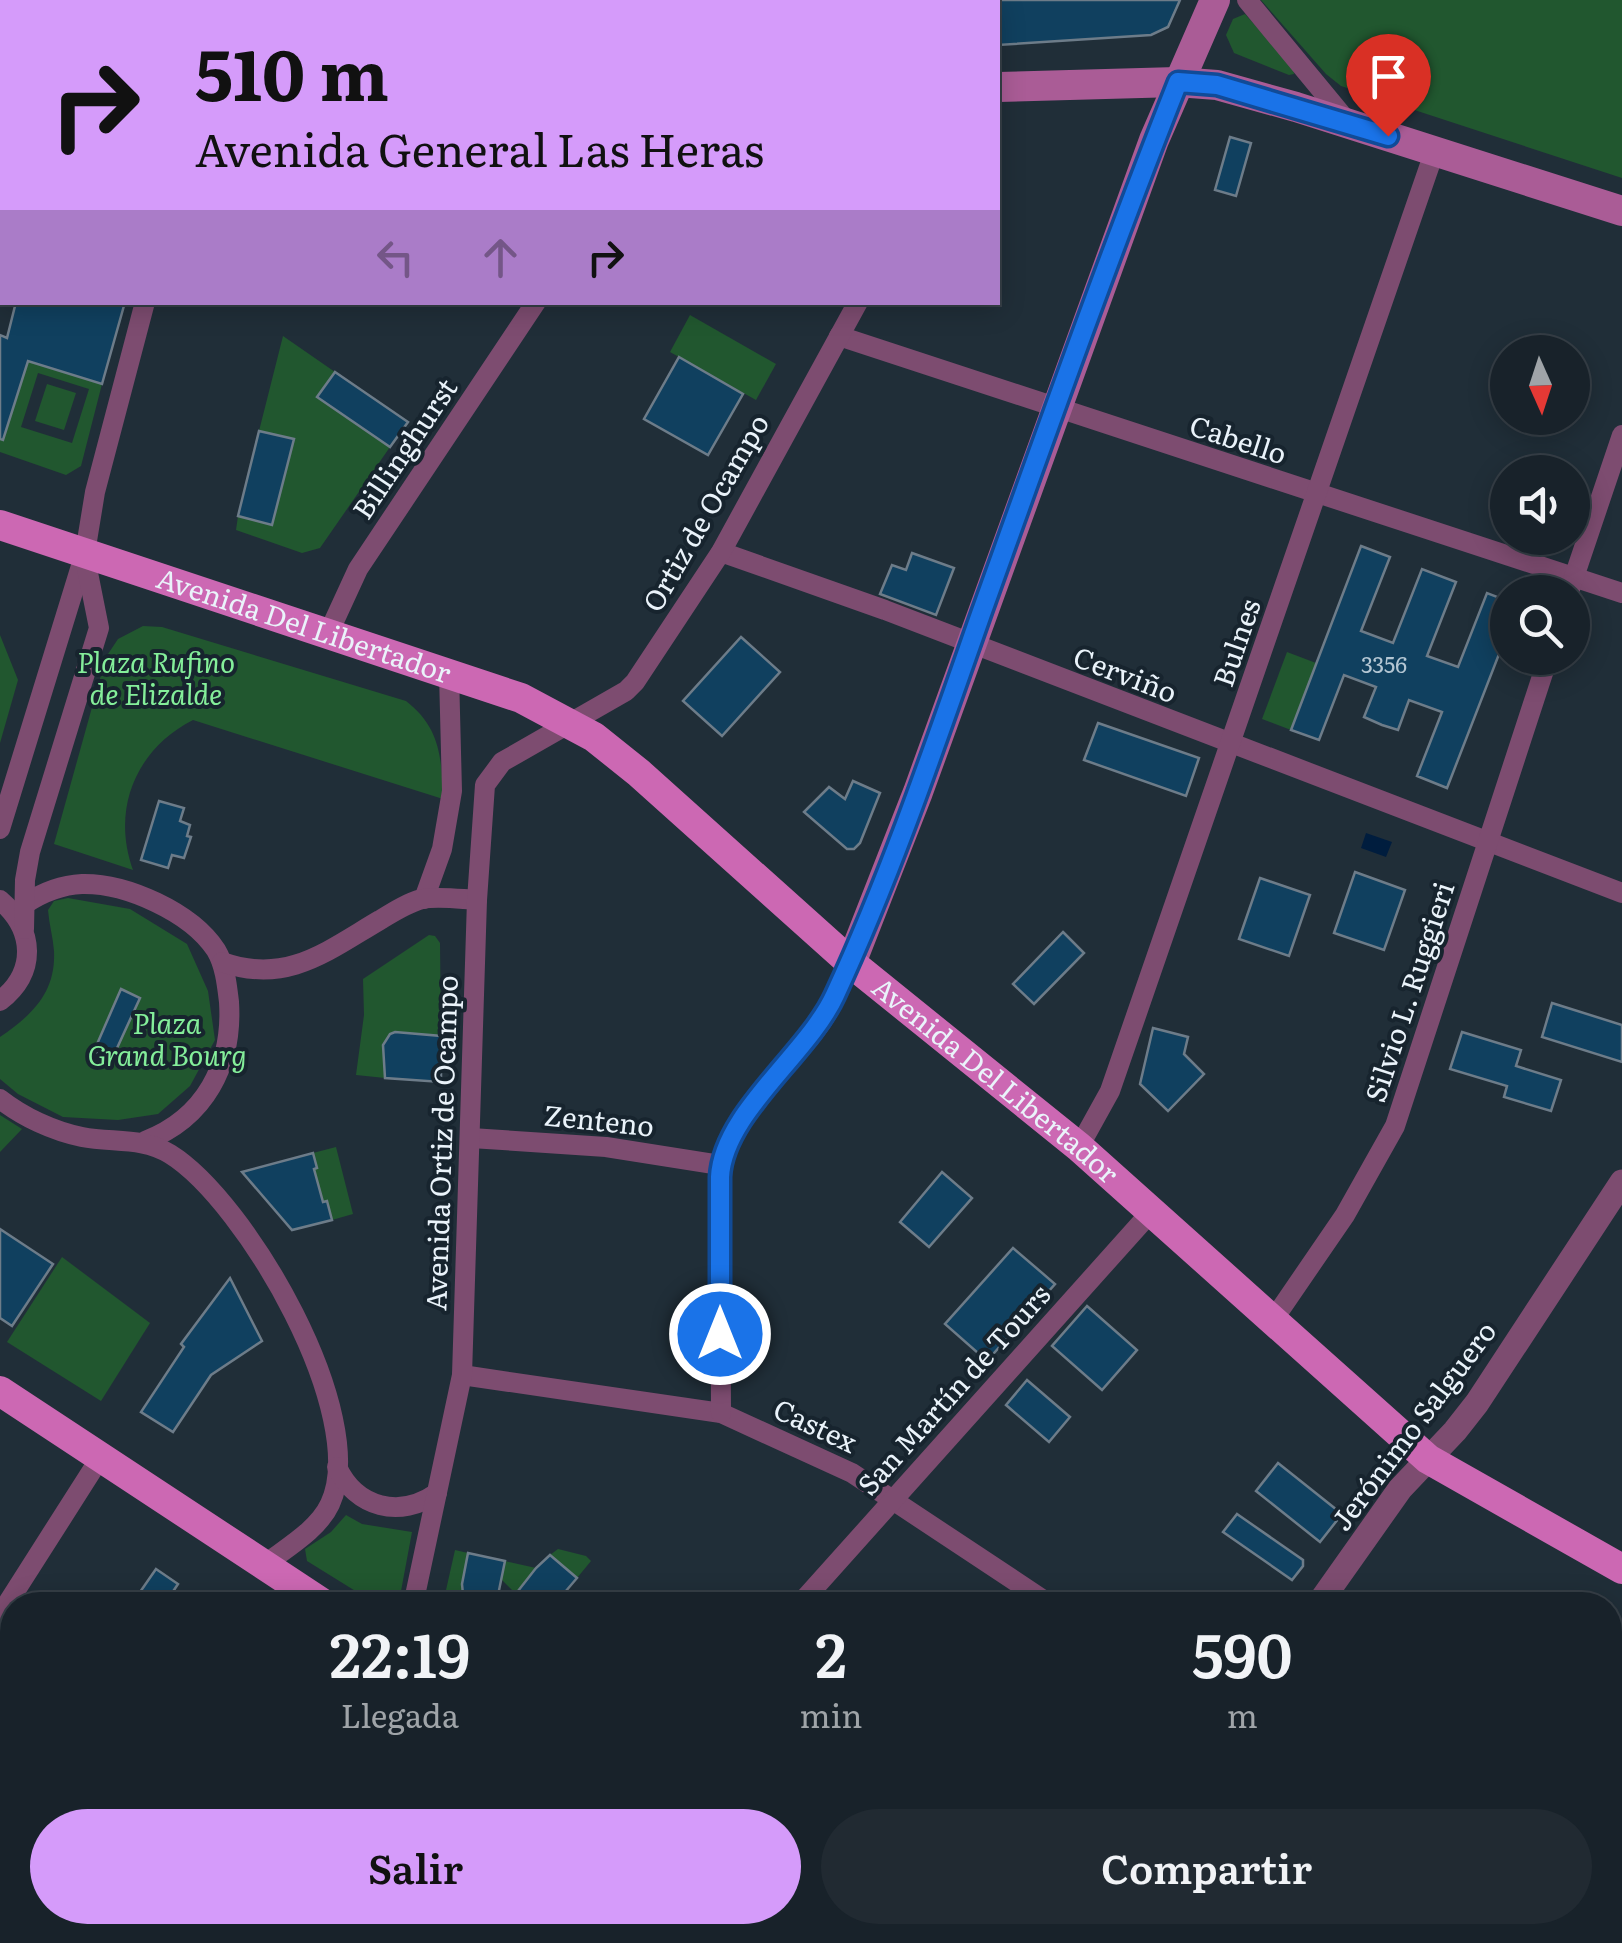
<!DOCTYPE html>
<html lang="es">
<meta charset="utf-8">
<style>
body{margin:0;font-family:Literata,serif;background:#212a32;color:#f1f3f6;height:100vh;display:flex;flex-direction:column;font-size:38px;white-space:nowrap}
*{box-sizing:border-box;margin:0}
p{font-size:32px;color:#9fa4a8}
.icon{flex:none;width:55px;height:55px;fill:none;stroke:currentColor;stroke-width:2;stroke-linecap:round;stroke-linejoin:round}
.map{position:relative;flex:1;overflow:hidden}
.side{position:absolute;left:0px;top:1592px;width:1622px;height:352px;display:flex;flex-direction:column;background:#18222a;border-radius:40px 40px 0 0;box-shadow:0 5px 25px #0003,0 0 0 2px #363f47}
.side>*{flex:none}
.hud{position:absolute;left:0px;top:0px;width:1000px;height:305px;box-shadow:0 5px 25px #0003,0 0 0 2px #363f47;background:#d59bfa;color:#111;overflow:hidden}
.needle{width:65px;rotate:177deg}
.tools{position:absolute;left:1490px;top:335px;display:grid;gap:20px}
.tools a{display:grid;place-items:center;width:100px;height:100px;border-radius:50%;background:#18222a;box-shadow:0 5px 25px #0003,0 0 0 2px #363f47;font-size:50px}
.pin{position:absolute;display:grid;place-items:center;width:85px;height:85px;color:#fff;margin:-102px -42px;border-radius:50% 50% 50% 0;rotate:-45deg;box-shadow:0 0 10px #0007}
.pin .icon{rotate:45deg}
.me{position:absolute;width:110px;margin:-55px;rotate:0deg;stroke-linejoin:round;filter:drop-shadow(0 0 8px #0008)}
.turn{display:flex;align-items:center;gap:35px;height:210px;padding:0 30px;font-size:45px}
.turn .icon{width:130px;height:130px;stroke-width:2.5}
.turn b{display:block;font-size:70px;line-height:85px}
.lanes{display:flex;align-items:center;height:95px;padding:0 30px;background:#0003;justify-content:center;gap:50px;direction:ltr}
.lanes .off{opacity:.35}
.eta{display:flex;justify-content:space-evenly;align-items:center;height:170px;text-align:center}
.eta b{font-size:60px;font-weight:600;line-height:70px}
.primary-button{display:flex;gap:20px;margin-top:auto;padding:20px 30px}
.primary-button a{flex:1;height:115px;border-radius:60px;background:#d59bfa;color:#111;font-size:40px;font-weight:600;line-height:115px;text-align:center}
.primary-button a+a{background:#212a32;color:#f1f3f6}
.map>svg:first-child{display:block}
.green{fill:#21572f;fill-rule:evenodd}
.water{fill:#001d3e}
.building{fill:#10405f;stroke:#6d7c89;stroke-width:2.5}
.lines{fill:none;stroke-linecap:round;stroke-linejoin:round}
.minor{stroke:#7d4c70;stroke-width:20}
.tertiary{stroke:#7d4c70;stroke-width:25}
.secondary{stroke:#aa5c96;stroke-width:30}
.primary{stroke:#cc68b3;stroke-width:30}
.route-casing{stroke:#114b97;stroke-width:25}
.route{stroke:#1a73e8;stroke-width:18}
.labels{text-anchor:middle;stroke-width:8;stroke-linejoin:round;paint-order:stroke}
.number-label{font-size:22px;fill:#b4c6d3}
.street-label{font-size:28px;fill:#eaf3fa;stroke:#17242e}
.park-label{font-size:28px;font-style:italic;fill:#84ee9a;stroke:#17242e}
</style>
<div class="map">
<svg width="1622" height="1943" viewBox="0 0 1622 1943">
<rect width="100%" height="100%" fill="#202e38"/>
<g class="green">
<path d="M1261,0H1622V178L1341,86L1326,74Z"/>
<path d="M1245,14L1293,67L1294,74L1289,75L1234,53L1226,35L1233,19Z"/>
<path d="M690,315L776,364L756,400L670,352Z"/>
<path d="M283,336L335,372L318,398L390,447L320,548L302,553L236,530L238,516L272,524L294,440L259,431Z"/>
<path d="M28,361L102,384L81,466L66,475L0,452V434L5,435ZM38,373L89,389L72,443L21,427Z"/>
<path d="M47,384L76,393L64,430L35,421Z"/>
<path d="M143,626L162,627L406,701C440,727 442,758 443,799L193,720C136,749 111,809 133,870L54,844L106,657L118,639Z"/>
<path d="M0,635L18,680L0,743Z"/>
<path d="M1287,652L1316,663L1291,730L1262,719Z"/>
<path d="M68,898L130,909L187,944L208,991L215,1040L190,1086L158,1114L118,1120L63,1117L18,1094L0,1079V1037C32,1015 56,993 54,951C53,937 49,924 48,910L54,901ZM121,990L140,998L94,1051V1050Z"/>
<path d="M429,935L435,936L440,943L441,1036L390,1034L383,1045L385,1078L356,1075L364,1015L363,979Z"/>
<path d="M0,1115L22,1129L0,1152Z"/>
<path d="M336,1147L353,1214L332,1220L327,1202H323L314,1169L317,1167L313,1153Z"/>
<path d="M62,1257L150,1323L101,1401L7,1342Z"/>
<path d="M346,1515L362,1524L412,1532L401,1591L395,1605H378L307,1561L305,1549L331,1532Z"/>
<path d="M558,1549L586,1556L591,1561L577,1578L550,1555Z"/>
<path d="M455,1550L468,1553L462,1583L466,1605H445L444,1599Z"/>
<path d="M505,1561L536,1568L524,1602L501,1579Z"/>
<path d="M1622,1713V1943H1463L1470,1933L1610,1932V1730Z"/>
<path d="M383,1933H484L480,1943H379Z"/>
</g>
<path class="water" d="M1366,833L1392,842L1386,857L1361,848Z"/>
<g class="building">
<path d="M998,0H1180L1168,27L1151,35L998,45Z"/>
<path d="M1230,137L1251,143L1236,196L1215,190Z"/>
<path d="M16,302H125L102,384L28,361L3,440L0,439V335L7,338Z"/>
<path d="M679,357L743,394L708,455L644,419Z"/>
<path d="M335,372L408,422L390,447L317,397Z"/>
<path d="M259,431L294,439L272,525L238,516Z"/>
<path d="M1361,546L1390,557L1361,631L1393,643L1422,569L1456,582L1427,656L1458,667L1487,593L1508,601V631L1447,788L1417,776L1442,712L1409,700L1398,730L1382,725L1364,717L1376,687L1344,675L1319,740L1291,730Z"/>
<path d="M912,553L954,568L936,615L880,594L892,565L906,570Z"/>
<path d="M741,637L780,672L722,736L683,701Z"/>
<path d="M1098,723L1199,758L1186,796L1084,760Z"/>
<path d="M853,781L880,793L860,843L854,849H847L804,812L829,787L845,799Z"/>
<path d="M159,801L184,808L180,821L190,825L187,836L191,837L184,858L172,855L168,868L141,860Z"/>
<path d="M1355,872L1405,890L1384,950L1334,933Z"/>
<path d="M1260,878L1310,895L1289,956L1239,939Z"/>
<path d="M1063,932L1084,953L1034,1004L1013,984Z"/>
<path d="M121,989L140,998L112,1059L94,1051Z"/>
<path d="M1552,1003L1622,1025V1062L1542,1037Z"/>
<path d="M1153,1028L1188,1037L1184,1054L1204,1074L1168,1111L1140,1084Z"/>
<path d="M395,1032L441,1036V1082L385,1078L383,1045L390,1034Z"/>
<path d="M1462,1032L1521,1050L1516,1066L1561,1080L1551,1111L1504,1097L1507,1086L1450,1069Z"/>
<path d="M313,1153L317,1168L314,1169L323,1202L327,1201L332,1220L292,1230L242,1172Z"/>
<path d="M942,1172L972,1198L929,1247L900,1222Z"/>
<path d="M0,1229L53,1264L12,1326L0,1318Z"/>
<path d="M1013,1248L1055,1284L987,1361L945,1324Z"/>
<path d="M230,1278L262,1341L211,1375L173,1432L141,1412L184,1347L181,1344Z"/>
<path d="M1087,1306L1137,1350L1102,1390L1052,1346Z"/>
<path d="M1027,1380L1070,1417L1049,1442L1006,1405Z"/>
<path d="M1278,1463L1342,1514L1320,1542L1256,1491Z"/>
<path d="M1237,1514L1303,1560V1566L1292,1580L1223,1532Z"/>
<path d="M468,1553L505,1561L496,1605H464L462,1584Z"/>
<path d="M550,1555L577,1578L554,1605H507L536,1568Z"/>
<path d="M156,1569L178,1584L164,1605H131Z"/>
</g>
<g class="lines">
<g class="minor">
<path d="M1247,0L1347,121"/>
<path d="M253,2L254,0"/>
<path d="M735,2L737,0"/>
<path d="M839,336L1622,593"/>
<path d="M721,552L885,610L1622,893"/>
<path d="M1569,592L1622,435"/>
<path d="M329,632L358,569L536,302"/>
<path d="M0,829L85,553L95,492L145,302"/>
<path d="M424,899L442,849L452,791L449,673"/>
<path d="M0,900C35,930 37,972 0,1001"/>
<path d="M25,904C43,892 61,885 82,884C126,883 191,912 216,950C225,965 227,985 229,1002C233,1065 205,1118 145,1141"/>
<path d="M24,929L25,880L30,852L99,628L85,558"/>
<path d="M222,962C287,985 327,951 380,920C393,912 407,903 422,899C439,896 459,899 477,900"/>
<path d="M0,1099C23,1117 53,1131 82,1137C113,1143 142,1137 170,1154C246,1201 371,1416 330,1504C318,1530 286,1548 264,1565"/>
<path d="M471,1138L606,1147L720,1165"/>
<path d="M1079,1147L1110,1091L1435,150"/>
<path d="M1273,1320L1345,1215L1395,1126L1548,658"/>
<path d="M462,1375L721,1413L852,1473L1051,1605"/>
<path d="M721,1413L720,1177C722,1117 792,1068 823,1020C835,1003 842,981 851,963"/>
<path d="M337,1467C356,1508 400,1519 437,1493"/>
<path d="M413,1605L462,1375L477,900L485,785L502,762L626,691L635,682L721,552L858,302"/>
<path d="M799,1605L1151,1212"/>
<path d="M0,1615L100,1458"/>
<path d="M0,1643L12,1655"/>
<path d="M1007,1932L1022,1943"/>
<path d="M88,1943L92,1932"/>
<path d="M294,1943L298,1932"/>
<path d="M562,1943L567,1932"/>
</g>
<g class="tertiary">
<path d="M1318,1605L1400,1489L1455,1431L1477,1403L1622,1182"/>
<path d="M1610,1711L1622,1694"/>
<path d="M1091,1943L1097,1932"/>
<path d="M1452,1943L1459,1932"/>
</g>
<g class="secondary">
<path d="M0,33L2,35"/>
<path d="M998,87L1177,82L1217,85L1296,107L1622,211"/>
<path d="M851,963L918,792L1154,140L1215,0"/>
</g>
<g class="primary">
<path id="s1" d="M0,525L521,698L594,737L639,773L851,963L1079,1147L1428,1459L1622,1569"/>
<path d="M0,1391L325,1605"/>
<path d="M750,1932L763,1943"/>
</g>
</g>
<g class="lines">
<g class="route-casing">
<path id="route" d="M720,1334V1177C723,1113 808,1054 835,995C892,872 936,742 981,614C1045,436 1108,258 1178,82L1217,85L1388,136"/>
</g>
<use href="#route" class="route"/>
</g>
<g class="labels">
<g class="number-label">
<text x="1384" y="673">3356</text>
</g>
<g class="street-label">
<text transform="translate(1238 440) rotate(18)" y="10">Cabello</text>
<text transform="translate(405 449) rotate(-56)" y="10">Billinghurst</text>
<text transform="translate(706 513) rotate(-60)" y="10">Ortiz de Ocampo</text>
<text dy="10" stroke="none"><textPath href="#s1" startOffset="320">Avenida Del Libertador</textPath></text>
<text transform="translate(1237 643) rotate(-71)" y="10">Bulnes</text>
<text transform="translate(1125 675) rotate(21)" y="10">Cerviño</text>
<text transform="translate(1410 992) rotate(-72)" y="10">Silvio L. Ruggieri</text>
<text dy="10" stroke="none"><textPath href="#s1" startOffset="1160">Avenida Del Libertador</textPath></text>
<text transform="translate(599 1121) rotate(6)" y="10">Zenteno</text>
<text transform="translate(442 1143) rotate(-88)" y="10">Avenida Ortiz de Ocampo</text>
<text transform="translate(954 1390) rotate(-48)" y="10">San Martín de Tours</text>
<text transform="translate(815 1426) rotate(25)" y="10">Castex</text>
<text transform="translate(1414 1426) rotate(-53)" y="10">Jerónimo Salguero</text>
</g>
<g class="park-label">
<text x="156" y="673">Plaza Rufino<tspan x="156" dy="32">de Elizalde</tspan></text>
<text x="167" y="1034">Plaza<tspan x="167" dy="32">Grand Bourg</tspan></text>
</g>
</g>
</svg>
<div class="tools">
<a><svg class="needle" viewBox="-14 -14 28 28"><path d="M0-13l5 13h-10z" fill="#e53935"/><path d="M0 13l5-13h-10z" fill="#9fa4a8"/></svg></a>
<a><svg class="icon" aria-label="sound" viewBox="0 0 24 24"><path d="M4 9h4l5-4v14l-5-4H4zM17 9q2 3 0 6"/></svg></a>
<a><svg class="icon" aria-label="search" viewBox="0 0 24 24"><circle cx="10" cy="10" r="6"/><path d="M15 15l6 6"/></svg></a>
</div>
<div class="pin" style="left:1388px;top:136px;background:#d93025"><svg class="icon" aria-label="arrive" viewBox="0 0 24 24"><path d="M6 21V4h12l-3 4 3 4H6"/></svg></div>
<svg class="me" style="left:720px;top:1334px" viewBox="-20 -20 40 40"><circle r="17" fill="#1a73e8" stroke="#fff" stroke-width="3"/><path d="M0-11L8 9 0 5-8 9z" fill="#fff"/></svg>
<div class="hud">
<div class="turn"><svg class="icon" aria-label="right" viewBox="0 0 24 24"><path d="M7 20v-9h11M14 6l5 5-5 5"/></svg><div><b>510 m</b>Avenida General Las Heras</div></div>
<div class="lanes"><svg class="icon off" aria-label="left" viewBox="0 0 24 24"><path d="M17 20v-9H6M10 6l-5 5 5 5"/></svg><svg class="icon off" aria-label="ahead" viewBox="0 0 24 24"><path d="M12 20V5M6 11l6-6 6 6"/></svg><svg class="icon" aria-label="right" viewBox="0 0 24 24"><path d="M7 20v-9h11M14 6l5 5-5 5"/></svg></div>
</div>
<section class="side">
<div class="eta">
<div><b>22:19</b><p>Llegada</p></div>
<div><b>2</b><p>min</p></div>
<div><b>590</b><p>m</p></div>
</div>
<div class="primary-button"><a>Salir</a><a>Compartir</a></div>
</section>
</div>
